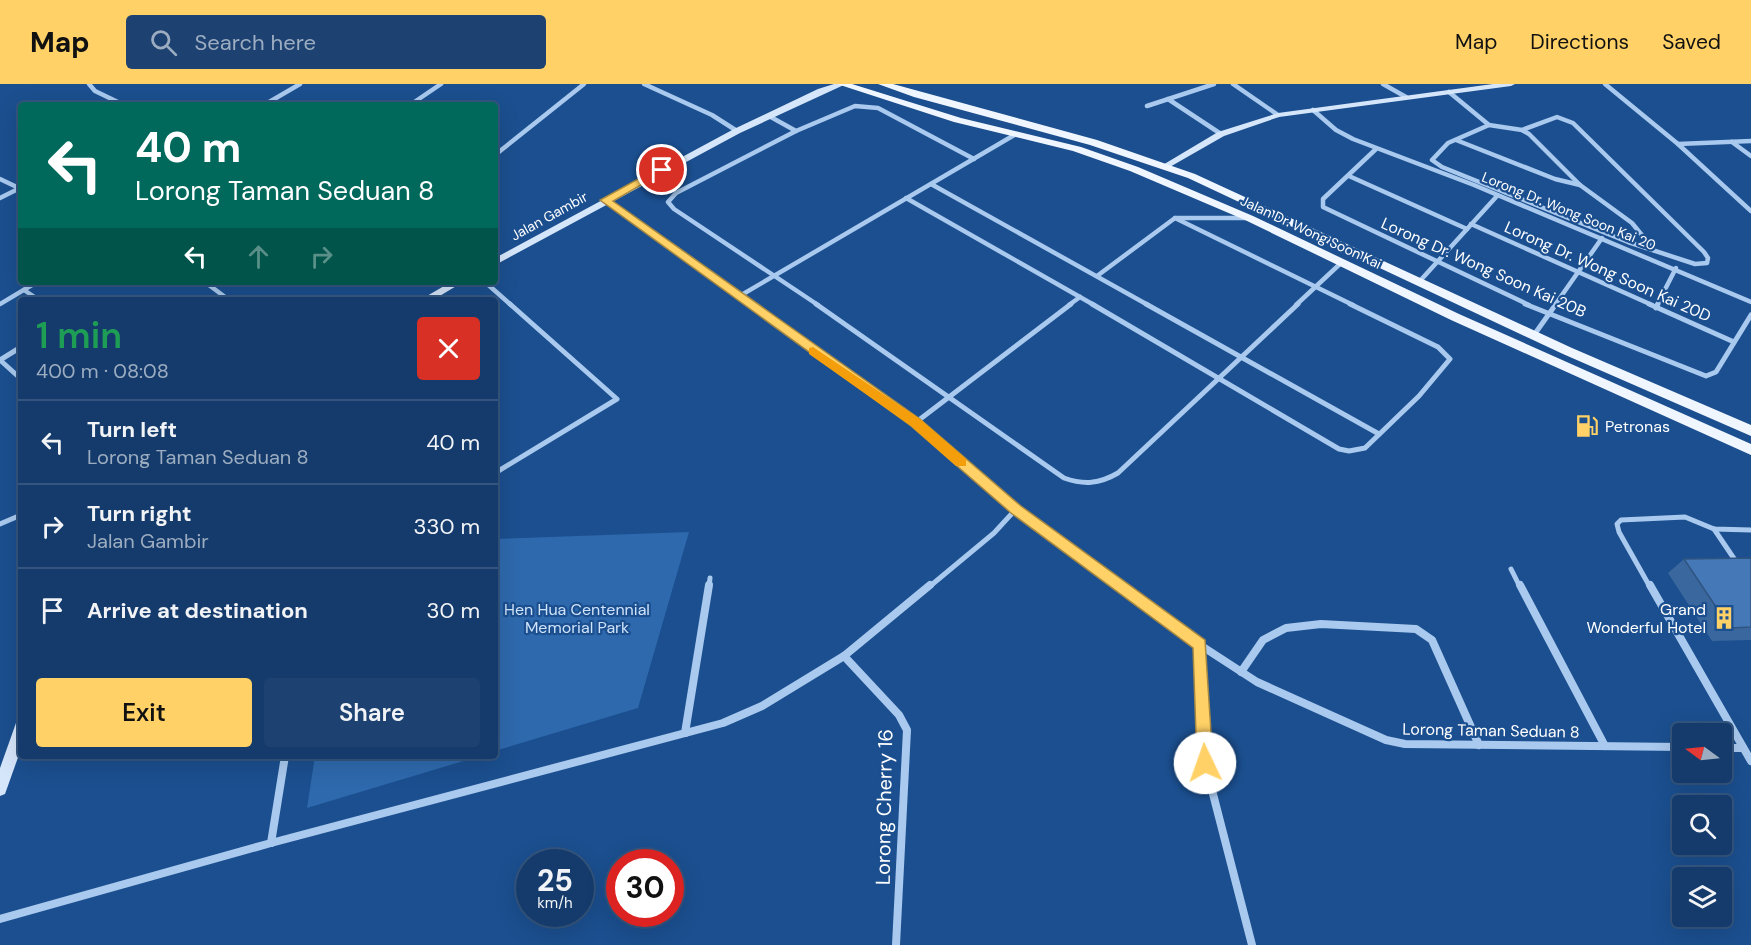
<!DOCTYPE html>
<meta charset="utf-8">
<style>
body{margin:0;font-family:"DM Sans",sans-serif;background:#1d4271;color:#f1f3f6;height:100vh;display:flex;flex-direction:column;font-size:22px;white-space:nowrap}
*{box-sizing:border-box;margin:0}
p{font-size:20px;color:#9dadc1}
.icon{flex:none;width:33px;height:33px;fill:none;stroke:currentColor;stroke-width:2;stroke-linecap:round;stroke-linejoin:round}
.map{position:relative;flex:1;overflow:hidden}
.sheet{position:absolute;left:18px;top:213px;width:480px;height:462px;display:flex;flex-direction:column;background:#143b6b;border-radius:6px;box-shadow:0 6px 24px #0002,0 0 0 2px #33557e}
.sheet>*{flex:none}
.top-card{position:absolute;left:18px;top:18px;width:480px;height:183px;border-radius:6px;box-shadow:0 6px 24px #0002,0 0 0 2px #33557e;background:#00695c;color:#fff;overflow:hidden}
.needle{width:39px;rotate:285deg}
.buttons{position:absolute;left:1672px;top:639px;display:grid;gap:12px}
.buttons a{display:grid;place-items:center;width:60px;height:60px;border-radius:6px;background:#143b6b;box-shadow:0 6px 24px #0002,0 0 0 2px #33557e;font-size:30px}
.speed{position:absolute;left:516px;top:765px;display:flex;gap:12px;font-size:30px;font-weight:700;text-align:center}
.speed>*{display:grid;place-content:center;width:78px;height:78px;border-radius:50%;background:#143b6b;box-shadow:0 6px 24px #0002,0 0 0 2px #33557e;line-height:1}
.speed small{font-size:15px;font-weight:400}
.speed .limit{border:9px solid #d22;background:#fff;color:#111}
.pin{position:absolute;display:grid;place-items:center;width:51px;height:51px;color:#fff;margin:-26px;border:3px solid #fff;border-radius:50%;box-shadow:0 2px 6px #0007}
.me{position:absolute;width:66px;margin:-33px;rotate:357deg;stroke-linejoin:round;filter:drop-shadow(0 0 4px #0008)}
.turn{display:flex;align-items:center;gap:21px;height:126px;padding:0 18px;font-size:27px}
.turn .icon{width:78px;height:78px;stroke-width:2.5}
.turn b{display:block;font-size:42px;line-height:51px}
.lanes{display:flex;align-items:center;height:57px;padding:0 18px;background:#0003;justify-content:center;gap:30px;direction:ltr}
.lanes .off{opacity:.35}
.round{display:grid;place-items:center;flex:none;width:63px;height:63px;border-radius:6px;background:#1d4271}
.head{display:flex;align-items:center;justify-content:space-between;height:102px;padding:0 18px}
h1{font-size:36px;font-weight:600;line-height:45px;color:#1e9e55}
.cta{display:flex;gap:12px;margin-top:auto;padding:12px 18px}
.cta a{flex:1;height:69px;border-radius:6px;background:#ffd166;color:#111;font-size:24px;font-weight:600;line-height:69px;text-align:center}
.cta a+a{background:#1d4271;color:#f1f3f6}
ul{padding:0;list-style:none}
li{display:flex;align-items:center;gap:18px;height:84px;padding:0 18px;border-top:2px solid #33557e}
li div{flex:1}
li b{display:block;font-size:22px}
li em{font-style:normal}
header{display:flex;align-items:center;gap:36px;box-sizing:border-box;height:84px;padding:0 30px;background:#ffd166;color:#111}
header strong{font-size:28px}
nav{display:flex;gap:33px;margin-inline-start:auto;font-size:21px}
.search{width:420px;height:54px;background:#1d4271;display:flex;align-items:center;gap:15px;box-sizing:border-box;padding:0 21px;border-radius:6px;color:#9dadc1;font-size:22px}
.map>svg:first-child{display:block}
.green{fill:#2e69ad}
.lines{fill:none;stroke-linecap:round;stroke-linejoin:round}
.street-far2{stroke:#a9c9ee;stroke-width:4.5}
.street-far1{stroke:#a9c9ee;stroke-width:5}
.street{stroke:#a9c9ee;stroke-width:8}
.secondary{fill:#d6e6fa;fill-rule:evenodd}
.primary{fill:#f0f6ff;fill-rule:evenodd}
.wall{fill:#3a679d}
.building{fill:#4478b7;stroke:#305480;stroke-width:1.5}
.route{fill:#ffd166;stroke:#a68842;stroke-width:1.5}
.slow{fill:#f59e0b}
.labels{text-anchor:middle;stroke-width:4.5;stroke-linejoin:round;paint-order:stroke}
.far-street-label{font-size:14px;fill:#fff;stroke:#1b4f8f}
.street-label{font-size:16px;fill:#fff;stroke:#1b4f8f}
.poi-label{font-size:16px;fill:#fff;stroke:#1b4f8f;text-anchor:start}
.park-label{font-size:16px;fill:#cfe3fa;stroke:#1b4f8f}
.near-street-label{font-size:20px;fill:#fff;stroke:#1b4f8f}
</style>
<header>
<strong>Map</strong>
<div class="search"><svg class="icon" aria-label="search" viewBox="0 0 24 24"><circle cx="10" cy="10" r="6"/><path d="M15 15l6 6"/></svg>Search here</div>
<nav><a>Map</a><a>Directions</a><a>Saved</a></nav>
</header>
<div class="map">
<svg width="1751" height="861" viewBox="0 0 1751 861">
<rect width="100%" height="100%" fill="#1b4f8f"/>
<g class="green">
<path d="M689,448L638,624L495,667V455Z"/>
<path d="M315,672H480L307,724Z"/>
</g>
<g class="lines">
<g class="street-far2">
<path d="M89,0L95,7L124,21"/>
<path d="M644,0L712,31L737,47"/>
<path d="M1233,0L1278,31"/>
<path d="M1383,0L1406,13"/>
<path d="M1605,0L1678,60L1751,127"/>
<path d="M1449,8L1489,41L1522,46L1529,50L1580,101L1632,139L1654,166"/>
<path d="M1168,15L1221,50"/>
<path d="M264,21L300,0"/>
<path d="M410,21L441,0"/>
<path d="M1147,22L1214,0"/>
<path d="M1313,26L1336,46L1353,55L1474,101L1751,218"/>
<path d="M769,32L796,47"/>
<path d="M1489,41L1448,59L1432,76L1442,83L1628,158L1695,180L1707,179L1708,174L1704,168L1573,39L1557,33L1522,46"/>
<path d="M1456,56L1555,95L1580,101"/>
<path d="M1732,58L1751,72"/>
<path d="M1678,60L1751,57"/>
<path d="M1376,65L1323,115V123L1529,221"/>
<path d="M495,71L584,0"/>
<path d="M1349,92L1467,145"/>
<path d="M0,95L21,105"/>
<path d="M931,100L1148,221"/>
<path d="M0,114L20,104"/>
<path d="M906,114L1094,221"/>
<path d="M606,116L752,221"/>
<path d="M1175,134L1353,221"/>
<path d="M1471,140L1652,221"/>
<path d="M1097,192L1175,134H1248"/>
<path d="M205,198L229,216"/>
<path d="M485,198L511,221"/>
<path d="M1419,198L1497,112"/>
<path d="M24,206L39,216"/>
<path d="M738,213L1016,50"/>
<path d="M0,220L37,198"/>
<path d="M818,221L674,125L668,118L676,109L796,47L855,22L878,24L974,75"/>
<path d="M1069,221L1080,213"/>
<path d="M1296,221L1341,179"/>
<path d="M1555,221L1602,154"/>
<path d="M1657,221L1676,184"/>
</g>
<g class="street-far1">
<path d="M750,220L915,339L1016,425L1121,503"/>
<path d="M816,220L1064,394C1084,401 1099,400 1118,389L1298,220"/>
<path d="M1092,220L1339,365L1349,367L1365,364L1419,312L1450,275L1438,263L1350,220"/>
<path d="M1146,220L1379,350"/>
<path d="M1525,220L1706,292L1716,288L1751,231"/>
<path d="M1649,220L1734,258"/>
<path d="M1656,224L1658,220"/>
<path d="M1534,251L1556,220"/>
<path d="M0,276L21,295"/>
<path d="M0,276L21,263"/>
<path d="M915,339L1071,220"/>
<path d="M495,389L617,315L510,220"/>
<path d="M0,440L21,431"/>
<path d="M1714,445L1737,479"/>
<path d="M1511,485L1520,503"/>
<path d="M709,503L710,494"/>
<path d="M929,503L994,449L1016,425"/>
<path d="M1650,503L1619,448L1617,440L1621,436L1685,433L1714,445L1751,446"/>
</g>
<g class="street">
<path d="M1119,501L1200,561L1257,598L1386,656L1405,660L1683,663"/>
<path d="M1520,501L1605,662"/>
<path d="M1650,501L1751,677"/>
<path d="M1200,561L1205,679L1252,861"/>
<path d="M844,572L899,631L907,646L896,861"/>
<path d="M1241,588L1263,556L1286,544L1321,540L1416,545L1432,556L1479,661"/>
<path d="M685,649L709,501"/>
<path d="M1722,664H1743"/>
<path d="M271,759L285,672"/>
<path d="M0,835L271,759L723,639L762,622L844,572L930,501"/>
</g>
<g class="secondary">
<path d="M834,0H846L740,49L495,181V174L734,45L818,5Z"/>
<path d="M1493,0H1515L1511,2L1279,33L1224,52L1168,84L1161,82L1218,48L1278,29Z"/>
<path d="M451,198H463L433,216H420Z"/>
<path d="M21,637V665L5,710L0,712V684L16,639Z"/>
</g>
<g class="primary">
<path d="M837,0H852L961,34L1081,63L1138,83L1253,132L1459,230L1751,360V371L1451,236L1245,136L1130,87L1073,67L954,38Z"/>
<path d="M878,0H893L1097,56L1195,90L1572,264L1751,341V352L1563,270L1188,94L1090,61L914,13Z"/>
</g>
</g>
<path class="wall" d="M1751,474V556L1712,557L1668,489L1684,475Z"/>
<path class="building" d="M1751,474V543L1730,544L1684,475Z"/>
<path class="route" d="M658,84L667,86L613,117L920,335L1021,422L1205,556L1213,679L1211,684L1205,687L1199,684L1197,679L1193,564L1011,429L911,342L600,116Z"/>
<path class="slow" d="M813,263L920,335L966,375V382H956L911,342L809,270V264Z"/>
<defs>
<g id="fuel-bare" transform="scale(1.8)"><path d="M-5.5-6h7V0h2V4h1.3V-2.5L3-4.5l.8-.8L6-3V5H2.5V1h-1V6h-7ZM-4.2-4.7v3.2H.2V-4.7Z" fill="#ffd166" stroke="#1b4f8f" stroke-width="2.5" paint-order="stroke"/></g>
<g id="building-bare" transform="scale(1.8)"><path d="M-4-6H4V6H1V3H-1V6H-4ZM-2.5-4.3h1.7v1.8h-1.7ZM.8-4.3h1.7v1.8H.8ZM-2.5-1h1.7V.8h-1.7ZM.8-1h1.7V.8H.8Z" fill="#ffd166" stroke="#1b4f8f" stroke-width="2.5" paint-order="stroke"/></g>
</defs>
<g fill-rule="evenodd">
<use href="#fuel-bare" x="1587" y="342"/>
<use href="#building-bare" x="1724" y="534"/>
</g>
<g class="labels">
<g class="far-street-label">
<text transform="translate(1569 127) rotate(22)" y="5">Lorong Dr. Wong Soon Kai 20</text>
<text transform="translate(549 132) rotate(-29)" y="5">Jalan Gambir</text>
<text transform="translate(1311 148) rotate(25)" y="5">Jalan Dr. Wong Soon Kai</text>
</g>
<g class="street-label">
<text transform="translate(1484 183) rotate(24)" y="6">Lorong Dr. Wong Soon Kai 20B</text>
<text transform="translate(1608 187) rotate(24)" y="6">Lorong Dr. Wong Soon Kai 20D</text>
<text transform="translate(1491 646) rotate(1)" y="6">Lorong Taman Seduan 8</text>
</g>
<g class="poi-label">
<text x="1605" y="348">Petronas</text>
<text x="1706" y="531" text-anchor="end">Grand<tspan x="1706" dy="18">Wonderful Hotel</tspan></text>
</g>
<g class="park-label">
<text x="577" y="531">Hen Hua Centennial<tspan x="577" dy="18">Memorial Park</tspan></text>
</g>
<g class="near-street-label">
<text transform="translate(884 723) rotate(-89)" y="7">Lorong Cherry 16</text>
</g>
</g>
</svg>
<div class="buttons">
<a><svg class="needle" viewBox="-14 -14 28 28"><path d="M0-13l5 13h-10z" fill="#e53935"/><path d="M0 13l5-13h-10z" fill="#9dadc1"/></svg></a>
<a><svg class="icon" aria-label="search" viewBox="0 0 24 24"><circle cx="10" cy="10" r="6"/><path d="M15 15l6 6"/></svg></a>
<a><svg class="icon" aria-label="layers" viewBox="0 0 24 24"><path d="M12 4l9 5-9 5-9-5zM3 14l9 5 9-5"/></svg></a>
</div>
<div class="speed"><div>25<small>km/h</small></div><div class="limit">30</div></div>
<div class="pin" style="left:662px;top:86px;background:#d93025"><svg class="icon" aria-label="arrive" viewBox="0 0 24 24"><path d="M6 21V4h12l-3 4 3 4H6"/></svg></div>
<svg class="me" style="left:1205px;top:679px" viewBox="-20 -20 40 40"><circle r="19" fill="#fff"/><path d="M0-13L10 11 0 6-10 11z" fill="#ffd166"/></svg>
<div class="top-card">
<div class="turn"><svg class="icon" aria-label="left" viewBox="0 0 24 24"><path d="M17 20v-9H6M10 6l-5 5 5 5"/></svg><div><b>40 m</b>Lorong Taman Seduan 8</div></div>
<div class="lanes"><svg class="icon" aria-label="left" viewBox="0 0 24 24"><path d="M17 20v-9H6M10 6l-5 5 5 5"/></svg><svg class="icon off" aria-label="ahead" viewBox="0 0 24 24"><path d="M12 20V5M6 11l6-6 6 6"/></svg><svg class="icon off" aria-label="right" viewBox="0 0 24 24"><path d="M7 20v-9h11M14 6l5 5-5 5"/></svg></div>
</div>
<section class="sheet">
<div class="head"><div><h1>1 min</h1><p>400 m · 08:08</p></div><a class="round" style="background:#d93025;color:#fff"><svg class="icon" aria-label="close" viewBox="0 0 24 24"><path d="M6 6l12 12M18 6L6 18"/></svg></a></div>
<ul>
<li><svg class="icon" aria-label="left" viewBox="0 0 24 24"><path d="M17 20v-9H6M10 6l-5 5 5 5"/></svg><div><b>Turn left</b><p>Lorong Taman Seduan 8</p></div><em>40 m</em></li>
<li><svg class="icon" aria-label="right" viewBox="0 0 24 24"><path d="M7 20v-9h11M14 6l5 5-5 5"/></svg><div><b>Turn right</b><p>Jalan Gambir</p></div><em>330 m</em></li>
<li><svg class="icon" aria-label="arrive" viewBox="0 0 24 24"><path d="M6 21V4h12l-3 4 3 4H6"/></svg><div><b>Arrive at destination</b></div><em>30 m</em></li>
</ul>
<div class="cta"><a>Exit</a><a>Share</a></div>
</section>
</div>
